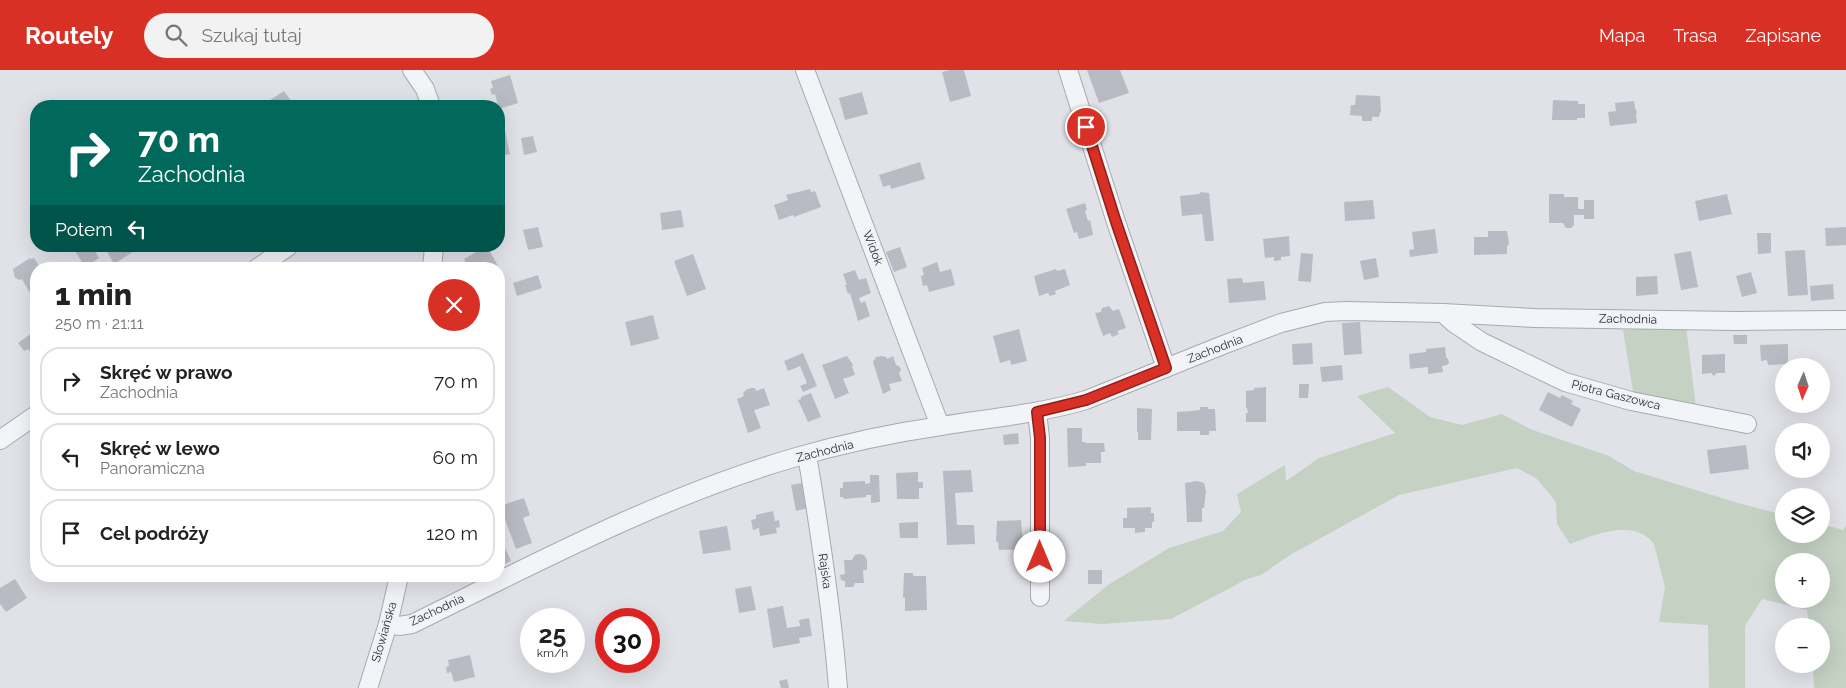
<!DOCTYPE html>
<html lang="pl">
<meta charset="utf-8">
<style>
body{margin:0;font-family:Raleway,sans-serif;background:#f2f2f2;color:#222;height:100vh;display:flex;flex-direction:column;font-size:19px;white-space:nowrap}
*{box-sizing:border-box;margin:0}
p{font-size:16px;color:#767676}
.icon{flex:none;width:28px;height:28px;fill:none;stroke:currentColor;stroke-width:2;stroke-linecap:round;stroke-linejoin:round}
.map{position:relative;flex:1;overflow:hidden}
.drawer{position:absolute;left:30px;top:192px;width:475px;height:320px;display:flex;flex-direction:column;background:#fff;border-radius:20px;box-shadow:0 5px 20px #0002}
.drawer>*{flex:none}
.top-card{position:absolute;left:30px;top:30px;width:475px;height:152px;border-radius:20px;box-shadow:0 5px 20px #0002;background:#00695c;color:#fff;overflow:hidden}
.needle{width:32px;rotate:183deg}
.fabs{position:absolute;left:1775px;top:288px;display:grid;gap:10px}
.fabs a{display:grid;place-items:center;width:55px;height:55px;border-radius:50%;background:#fff;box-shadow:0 5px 20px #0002;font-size:25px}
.speed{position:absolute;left:520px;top:538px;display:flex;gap:10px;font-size:25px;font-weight:700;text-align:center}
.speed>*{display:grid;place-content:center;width:65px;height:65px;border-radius:50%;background:#fff;box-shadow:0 5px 20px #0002;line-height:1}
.speed small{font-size:12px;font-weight:400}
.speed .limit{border:8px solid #d22;background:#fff;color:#111}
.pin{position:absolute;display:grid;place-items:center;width:42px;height:42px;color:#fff;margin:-21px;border:2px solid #fff;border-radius:50%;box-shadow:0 1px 5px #0007}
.me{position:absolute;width:55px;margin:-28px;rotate:0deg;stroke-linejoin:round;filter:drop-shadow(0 0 4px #0008)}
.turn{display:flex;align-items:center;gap:18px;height:105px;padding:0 25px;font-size:22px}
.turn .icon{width:65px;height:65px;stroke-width:2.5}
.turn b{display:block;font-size:35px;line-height:42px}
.then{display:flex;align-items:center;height:48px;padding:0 25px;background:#0003;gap:10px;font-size:19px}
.round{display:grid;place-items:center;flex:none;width:52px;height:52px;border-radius:26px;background:#f2f2f2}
.headline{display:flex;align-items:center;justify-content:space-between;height:85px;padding:0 25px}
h1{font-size:30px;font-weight:800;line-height:38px}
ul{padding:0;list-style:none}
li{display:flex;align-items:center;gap:15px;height:68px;margin:0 10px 8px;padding:0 15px;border:2px solid #e0e0e0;border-radius:20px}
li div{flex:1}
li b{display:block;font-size:19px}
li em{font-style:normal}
header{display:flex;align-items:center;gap:30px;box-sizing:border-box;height:70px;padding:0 25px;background:#d93025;color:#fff}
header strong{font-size:24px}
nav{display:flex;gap:28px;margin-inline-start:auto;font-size:18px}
.search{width:350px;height:45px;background:#f2f2f2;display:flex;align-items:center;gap:12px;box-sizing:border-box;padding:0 18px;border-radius:28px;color:#767676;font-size:19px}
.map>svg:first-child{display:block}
.green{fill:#c4d1c3;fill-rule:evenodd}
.building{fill:#b9bbc4}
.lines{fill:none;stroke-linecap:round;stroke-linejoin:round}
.minor-casing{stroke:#a7a9b2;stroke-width:20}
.minor{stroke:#f3f4f7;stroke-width:18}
.route-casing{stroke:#8d1f18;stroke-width:12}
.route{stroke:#d93025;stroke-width:9}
.labels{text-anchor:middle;stroke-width:4;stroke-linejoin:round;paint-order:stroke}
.street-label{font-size:12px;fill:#2b2f3e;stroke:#f0f2f6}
</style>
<header>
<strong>Routely</strong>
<div class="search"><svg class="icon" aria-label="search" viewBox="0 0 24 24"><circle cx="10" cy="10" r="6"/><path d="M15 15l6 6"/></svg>Szukaj tutaj</div>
<nav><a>Mapa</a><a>Trasa</a><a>Zapisane</a></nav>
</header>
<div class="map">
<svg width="1846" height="618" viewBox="0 0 1846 618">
<rect width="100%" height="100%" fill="#e1e2e8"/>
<g class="green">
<path d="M1686,256L1696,338L1634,327L1623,260Z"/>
<path d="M1388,317L1430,347L1462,355L1502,344L1530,359L1609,386L1634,401L1738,433L1784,445V464H1821V454L1843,460L1846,455V618H1814L1813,594H1821V556H1809L1807,540L1762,529L1745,556V618H1709L1708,555L1659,552L1665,517L1654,474C1633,447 1595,465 1570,474L1557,454L1556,433L1552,427L1537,409L1517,398L1399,425L1290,485L1261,505L1247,509L1171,549L1102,554L1064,551L1108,515L1169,478L1223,461L1241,442L1237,424L1285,395L1286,411L1319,388L1395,363L1357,326ZM1784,491H1821V529H1784Z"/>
</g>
<g class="building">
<path d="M950,0H964L971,26L950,32L942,2Z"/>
<path d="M1087,0H1120L1129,23L1099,33Z"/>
<path d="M510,5L518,33L499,39L495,24L492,25L490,19L493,18L491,11Z"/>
<path d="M284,21L292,32L286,36H274L270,30Z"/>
<path d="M862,22L868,44L845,50L839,28Z"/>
<path d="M1356,25L1380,26L1381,42H1380L1379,47H1372V51H1362V46L1350,45L1351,35H1355Z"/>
<path d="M1553,30L1578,31V34H1585V48H1577V50H1552Z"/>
<path d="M1634,31L1635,38L1637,42L1636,45L1637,53L1610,56L1608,42L1616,41L1615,33Z"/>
<path d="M505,61L510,84L499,86V63Z"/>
<path d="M533,66L537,82L524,85L521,68Z"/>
<path d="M920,92L925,109L891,119L890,115L883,117L879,105Z"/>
<path d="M810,119L811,122L815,121L821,137L794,147L793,145L779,150L774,135L788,130L786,125Z"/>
<path d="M1201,122L1209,123L1214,171H1205L1202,144L1182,146L1180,126L1199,124Z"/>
<path d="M1549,124H1564V127H1578V139H1584V130H1594V149H1584V145H1574V155L1571,158H1566L1563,153H1549Z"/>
<path d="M1727,124L1732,144L1699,151L1695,131Z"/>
<path d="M1373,130L1375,149L1345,151L1344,132Z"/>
<path d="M1085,133L1087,140L1085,141L1088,151L1090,150L1093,165L1079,169L1077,162L1074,163L1066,139Z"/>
<path d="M681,140L684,157L662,160L660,143Z"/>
<path d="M538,157L543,177L528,180L523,160Z"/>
<path d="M1846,157V175L1826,176L1825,158Z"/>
<path d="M1435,159L1438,183L1410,187L1409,180L1414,179L1412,162Z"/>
<path d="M1488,161H1507L1509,174L1507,176V184L1474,185V167H1488Z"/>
<path d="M1757,163H1771V183L1758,184Z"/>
<path d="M1289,166L1290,186L1281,187V190L1274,191V187L1265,188L1263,169Z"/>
<path d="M72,176H92L99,188L85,197Z"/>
<path d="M104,176H142L114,194Z"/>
<path d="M487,176L498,196L492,199H469L464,189Z"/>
<path d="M900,177L907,197L894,202L886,182Z"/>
<path d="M1805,180L1808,225L1788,226L1785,181Z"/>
<path d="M1691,181L1698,217L1681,220L1674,184Z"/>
<path d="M1301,183L1313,184L1311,212L1298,211Z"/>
<path d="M693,184L706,219L687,226L674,191Z"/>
<path d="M30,188L31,189L34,188L39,196L36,197V222L31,225L22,209L20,210L15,208L13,199Z"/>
<path d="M1376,188L1379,207L1364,210L1360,191Z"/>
<path d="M937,192L940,202L951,199L955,215L929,222L927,215L923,216L921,206L924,205L922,198Z"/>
<path d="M1056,199L1057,201L1065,199L1070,215L1055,221L1056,224L1050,226L1048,223L1039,226L1034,206Z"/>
<path d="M855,200L859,210L866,208L871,223L859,228L861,233L865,231L870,246L858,251L850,223L848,224L845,215H847L843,204Z"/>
<path d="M1751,202L1757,223L1742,227L1736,206Z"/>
<path d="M538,205L542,218L517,226L513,213Z"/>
<path d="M1657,206L1658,224L1636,226V207Z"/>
<path d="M1242,208L1243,213L1264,211L1266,230L1229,233L1227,209Z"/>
<path d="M1833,214L1834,229L1811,231L1810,216Z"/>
<path d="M1109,236L1113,241L1119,239L1126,258L1117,261L1119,264L1112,267L1110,263L1103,266L1095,243L1101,242L1102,238Z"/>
<path d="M653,245L659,269L631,276L625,252Z"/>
<path d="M1360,252L1362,284L1344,285L1342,253Z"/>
<path d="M1019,259L1027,291L1011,295L1010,290L1000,293L993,266Z"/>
<path d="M32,263L36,269V288L28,279L24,281L18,273Z"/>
<path d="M1733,265H1747V274H1734Z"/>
<path d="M1312,273L1313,294L1293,295L1292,274Z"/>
<path d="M1788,274V294L1768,295L1767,290L1761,291L1760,275Z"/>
<path d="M1445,277L1446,287L1448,289L1449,293L1447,295L1442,296L1443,302L1428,304V297L1410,299L1409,284L1426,282V279Z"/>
<path d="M803,283L817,316L803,322L800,316L807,313L800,296L788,301L784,291Z"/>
<path d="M1725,284V303H1717L1714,306L1711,303L1702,304V285Z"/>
<path d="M847,286L853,295L852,297L855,305L843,309L849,323L835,329L822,295Z"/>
<path d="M881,286L886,287L887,289L893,286L896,295L899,296L901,300L899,303L902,311L889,314L891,320L883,324L873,292L876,287Z"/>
<path d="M1342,295L1343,310L1322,312L1320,297Z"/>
<path d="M1299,314H1309L1308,328H1299Z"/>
<path d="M1266,317V352H1246V343H1248L1247,338H1246V321L1254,320V318Z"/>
<path d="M751,318H755L756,321L764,318L770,335L754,340L761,358L748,363L737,329L744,326L743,323L746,320Z"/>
<path d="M1548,322L1560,328L1562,325L1573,331L1571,334L1581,339L1572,357L1539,340Z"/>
<path d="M811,323L821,347L808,352L798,330L801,329V327Z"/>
<path d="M1200,337H1208V339H1215L1216,361H1209V365H1200V361H1177V342L1192,341L1200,340Z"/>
<path d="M1137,338L1152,339L1151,370H1138V362H1137Z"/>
<path d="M1067,358H1082V372H1085V373H1104L1105,382H1101V393H1086V396L1068,397Z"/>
<path d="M1018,363L1019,374L1004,375L1003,365Z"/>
<path d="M1746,375L1749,399L1710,404L1707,380Z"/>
<path d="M971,400L973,422L955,423L957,455H974L975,474L947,475L943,401Z"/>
<path d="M918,402V412H923V418H919V429H897L896,403Z"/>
<path d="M870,405H879L880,432L871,433V425H866V427L844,429L843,427H840V418H843V412L865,411V414L870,413Z"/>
<path d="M1197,411L1204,413L1206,421L1204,438H1202V452H1187L1185,413Z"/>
<path d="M807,412L808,438L796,441L791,415Z"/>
<path d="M524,428L530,445L523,448L532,473L516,479L500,436Z"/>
<path d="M1151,437V443H1154V452H1152V458H1145V462L1135,463V458H1123V448H1127V438Z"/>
<path d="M773,441L775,451L779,450L780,457L776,458L777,463L760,466L759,458L753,460L751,450L756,449V445Z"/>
<path d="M1021,450L1023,479L999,480L998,472H996L997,451Z"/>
<path d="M918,452V468H900L899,453Z"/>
<path d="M727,456L731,480L703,484L699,461Z"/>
<path d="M504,476L511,491L499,497V479Z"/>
<path d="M859,484L864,485L867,490V500H863L864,513H855L853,517H845V511L841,510L840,505L845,504L844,490H852L855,485Z"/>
<rect x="1088" y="500" width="14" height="14"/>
<path d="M904,503H913V506H926L927,540L905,541V527L903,528Z"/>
<path d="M15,509L27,528L6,542L0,534V518Z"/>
<path d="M751,516L756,540L739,543L735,519Z"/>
<path d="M783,536L787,558L800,556L799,550L809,548L812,566L799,568L800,573L773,578L767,539Z"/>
<path d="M470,585L475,607L454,612L451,602L447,603L446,597L449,596L448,590Z"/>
<path d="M787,609L789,618H781L779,611Z"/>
</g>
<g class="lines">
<g class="minor-casing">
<g id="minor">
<path d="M412,0L425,19L431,36"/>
<path d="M805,0L940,356"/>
<path d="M1068,0L1116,152L1166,298"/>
<path d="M256,199L289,176"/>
<path d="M432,199L434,176"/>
<path d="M1443,243L1454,253L1482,272L1565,312L1631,331L1747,354"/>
<path d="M1037,342L1040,368V527"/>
<path d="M0,370L36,345"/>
<path d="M807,385C820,462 832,540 838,618"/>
<path d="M388,554L399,556L412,554C536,493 660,427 793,388C841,374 892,363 941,356C990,348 1039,344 1086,330L1223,275L1281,253L1325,242L1346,241L1443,243L1534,248L1736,251L1846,250"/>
<path d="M368,618L388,554L399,506"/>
</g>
</g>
<use href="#minor" class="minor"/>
</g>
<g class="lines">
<g class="route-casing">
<path id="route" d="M1040,487V368L1037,342L1086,330L1166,298L1116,152L1086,57"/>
</g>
<use href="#route" class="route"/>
</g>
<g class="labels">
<g class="street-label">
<text transform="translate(873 178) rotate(69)" y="4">Widok</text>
<text transform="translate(1628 249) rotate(1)" y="4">Zachodnia</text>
<text transform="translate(1215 279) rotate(-21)" y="4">Zachodnia</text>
<text transform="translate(1616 325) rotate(14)" y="4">Piotra Gaszowca</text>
<text transform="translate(825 381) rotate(-14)" y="4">Zachodnia</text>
<text transform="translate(825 501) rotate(82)" y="4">Rajska</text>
<text transform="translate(437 540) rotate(-25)" y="4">Zachodnia</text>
<text transform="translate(384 562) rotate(-74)" y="4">Słowiańska</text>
</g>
</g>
</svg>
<div class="fabs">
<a><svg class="needle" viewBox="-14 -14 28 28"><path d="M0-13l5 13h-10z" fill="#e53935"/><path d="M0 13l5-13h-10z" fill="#767676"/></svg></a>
<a><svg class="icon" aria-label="sound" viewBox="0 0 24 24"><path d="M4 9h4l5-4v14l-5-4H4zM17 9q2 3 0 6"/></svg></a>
<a><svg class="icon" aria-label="layers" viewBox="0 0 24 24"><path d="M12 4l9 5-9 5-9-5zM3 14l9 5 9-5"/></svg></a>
<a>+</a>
<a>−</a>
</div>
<div class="speed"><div>25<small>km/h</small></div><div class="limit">30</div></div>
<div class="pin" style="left:1086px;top:57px;background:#d93025"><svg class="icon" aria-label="arrive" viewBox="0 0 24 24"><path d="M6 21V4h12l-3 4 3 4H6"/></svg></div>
<svg class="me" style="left:1040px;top:487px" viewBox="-20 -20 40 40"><circle r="19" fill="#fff"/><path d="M0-13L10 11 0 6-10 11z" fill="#d93025"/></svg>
<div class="top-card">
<div class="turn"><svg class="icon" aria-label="right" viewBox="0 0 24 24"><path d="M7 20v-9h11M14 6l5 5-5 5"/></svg><div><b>70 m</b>Zachodnia</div></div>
<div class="then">Potem<svg class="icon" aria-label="left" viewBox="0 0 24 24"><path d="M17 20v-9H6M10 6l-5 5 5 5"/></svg></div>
</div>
<section class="drawer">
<div class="headline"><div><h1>1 min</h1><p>250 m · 21:11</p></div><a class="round" style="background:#d93025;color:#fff"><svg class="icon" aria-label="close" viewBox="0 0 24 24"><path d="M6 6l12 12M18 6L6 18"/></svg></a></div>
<ul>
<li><svg class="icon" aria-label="right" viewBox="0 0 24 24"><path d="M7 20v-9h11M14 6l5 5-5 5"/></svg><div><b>Skręć w prawo</b><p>Zachodnia</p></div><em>70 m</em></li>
<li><svg class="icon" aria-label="left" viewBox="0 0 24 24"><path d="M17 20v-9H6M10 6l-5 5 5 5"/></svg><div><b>Skręć w lewo</b><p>Panoramiczna</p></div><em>60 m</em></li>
<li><svg class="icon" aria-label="arrive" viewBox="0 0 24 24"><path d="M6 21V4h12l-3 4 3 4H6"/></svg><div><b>Cel podróży</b></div><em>120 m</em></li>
</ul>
</section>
</div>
